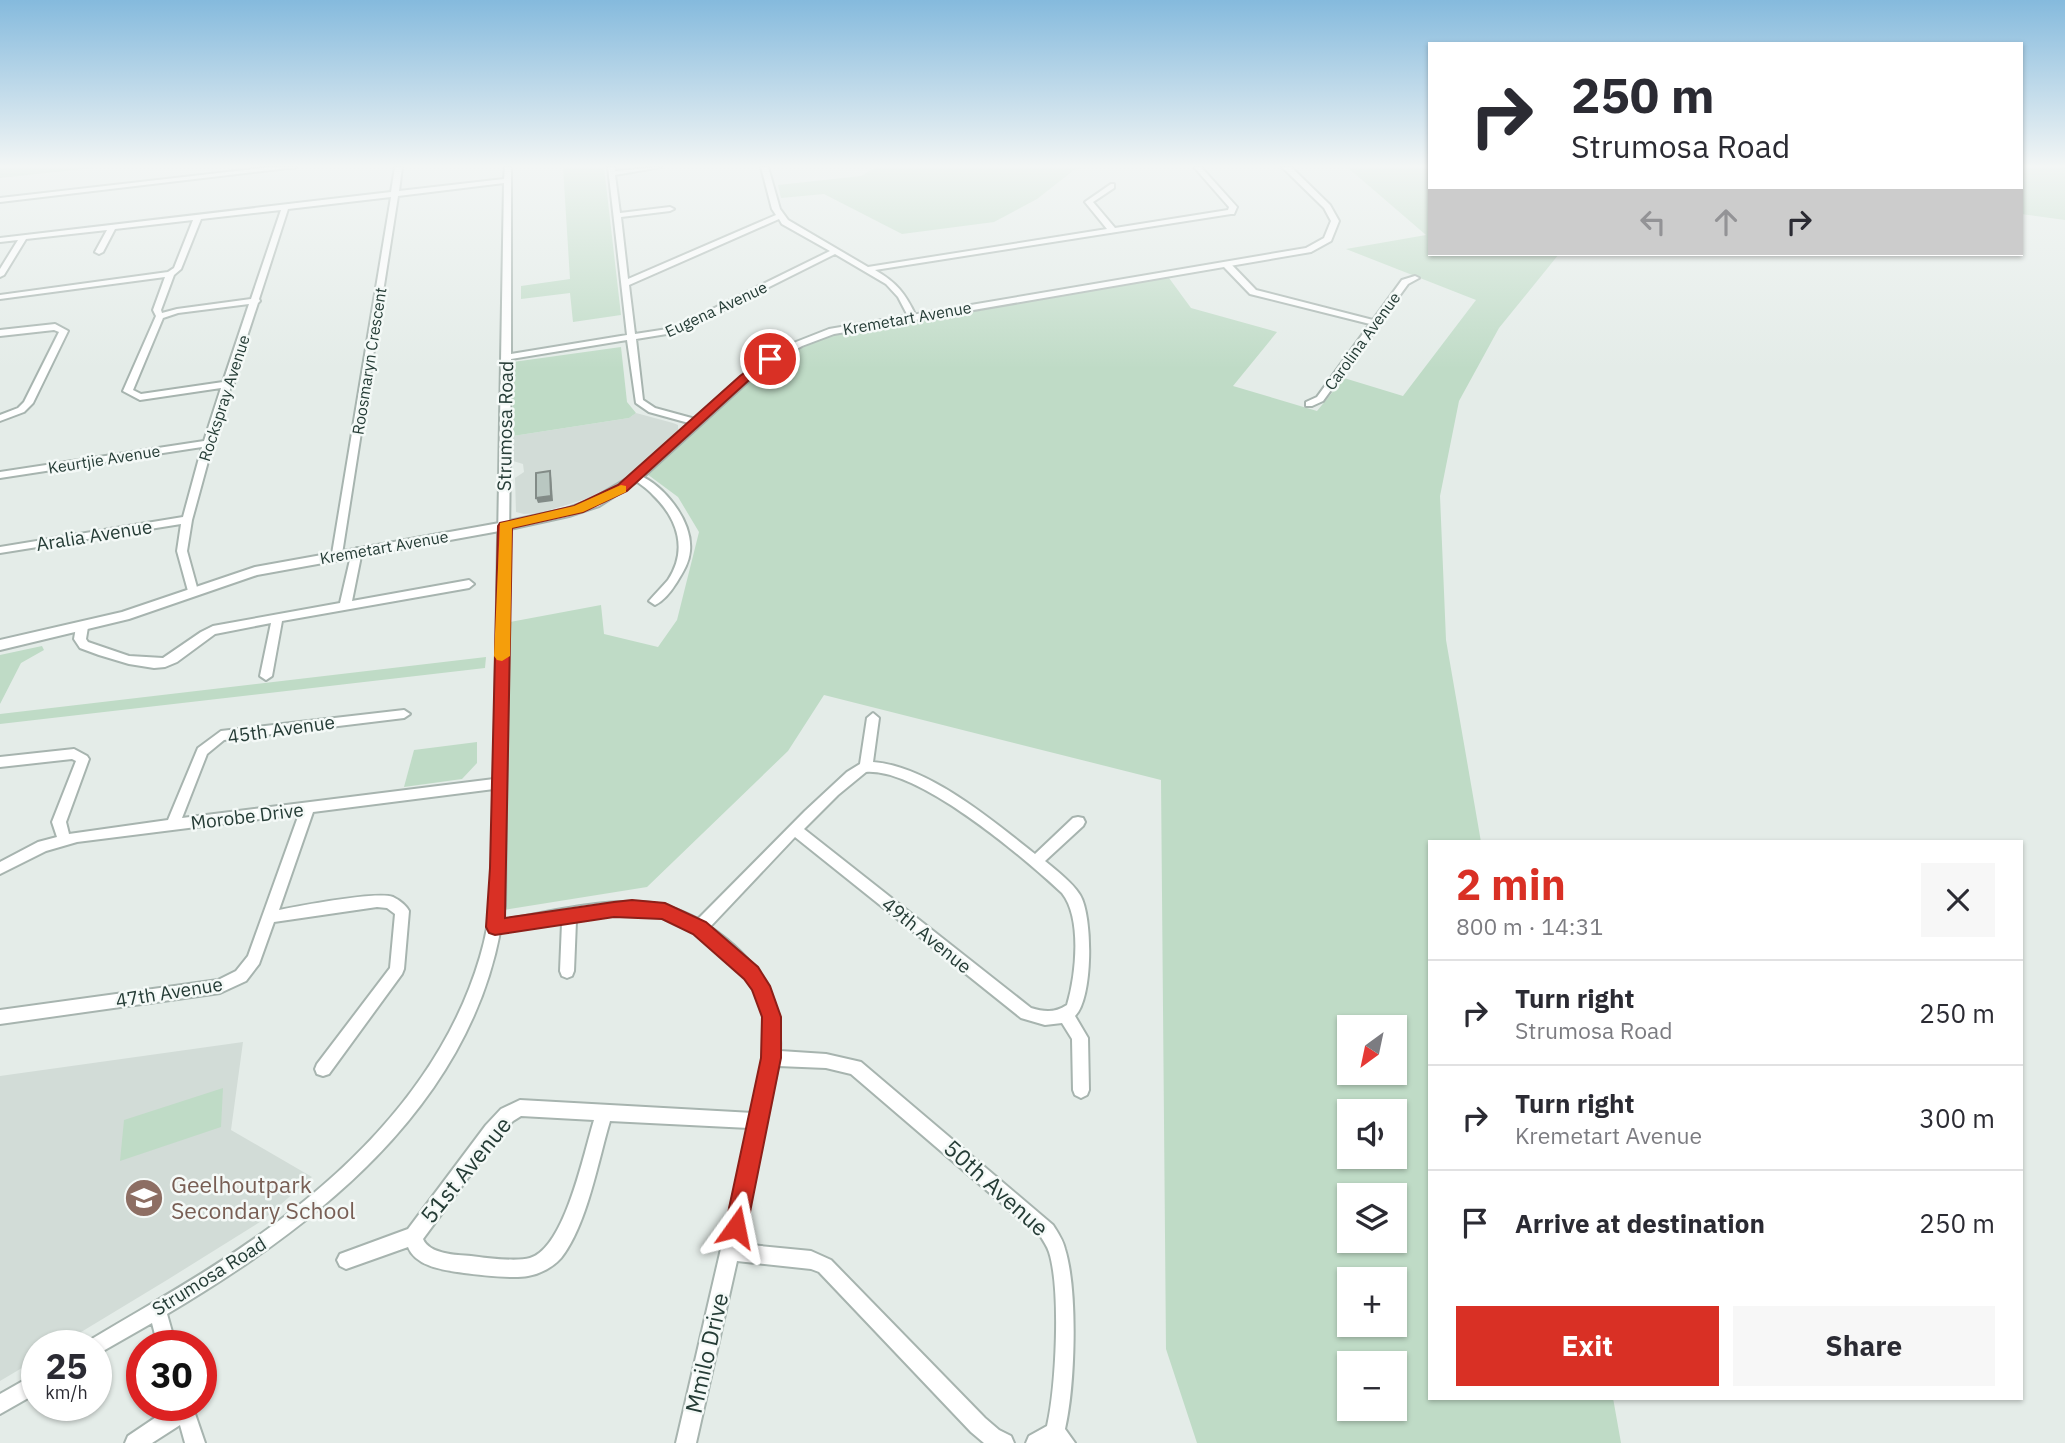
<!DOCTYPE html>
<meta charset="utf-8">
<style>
body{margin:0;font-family:"IBM Plex Sans",sans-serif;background:#f7f7f7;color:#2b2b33;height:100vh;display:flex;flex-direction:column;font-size:26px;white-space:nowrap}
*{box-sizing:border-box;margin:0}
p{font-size:23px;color:#7c7c81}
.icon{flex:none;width:38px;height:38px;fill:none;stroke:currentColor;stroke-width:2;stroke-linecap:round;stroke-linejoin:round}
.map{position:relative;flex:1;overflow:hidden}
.panel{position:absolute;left:1428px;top:840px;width:595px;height:560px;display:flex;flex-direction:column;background:#fff;border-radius:0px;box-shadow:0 2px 5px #0004}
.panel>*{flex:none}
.banner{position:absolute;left:1428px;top:42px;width:595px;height:214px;border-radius:0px;box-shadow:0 2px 5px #0004;background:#fff;color:#2b2b33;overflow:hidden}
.needle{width:46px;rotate:213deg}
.fabs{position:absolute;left:1337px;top:1015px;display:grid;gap:14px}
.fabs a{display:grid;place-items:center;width:70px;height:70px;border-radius:0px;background:#fff;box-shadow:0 2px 5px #0004;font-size:35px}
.speed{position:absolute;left:21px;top:1330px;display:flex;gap:14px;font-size:35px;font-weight:700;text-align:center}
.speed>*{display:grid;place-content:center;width:91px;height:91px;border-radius:50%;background:#fff;box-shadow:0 2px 5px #0004;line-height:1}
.speed small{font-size:18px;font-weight:400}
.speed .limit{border:10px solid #d22;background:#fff;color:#111}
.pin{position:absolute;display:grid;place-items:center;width:60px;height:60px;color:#fff;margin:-30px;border:4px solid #fff;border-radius:50%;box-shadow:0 2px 7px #0007}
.me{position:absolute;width:77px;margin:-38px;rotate:12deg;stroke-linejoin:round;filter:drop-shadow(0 0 5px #0008)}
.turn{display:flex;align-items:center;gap:24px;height:147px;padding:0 28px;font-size:32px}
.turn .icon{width:91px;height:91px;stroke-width:2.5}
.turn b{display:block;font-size:49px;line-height:60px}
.lanes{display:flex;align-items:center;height:66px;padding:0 28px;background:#0003;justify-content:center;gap:35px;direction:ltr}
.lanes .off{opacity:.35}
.round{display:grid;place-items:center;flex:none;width:74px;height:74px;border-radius:0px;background:#f7f7f7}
.head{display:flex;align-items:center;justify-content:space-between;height:119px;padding:0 28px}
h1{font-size:42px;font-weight:800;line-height:52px;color:#d93025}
.button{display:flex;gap:14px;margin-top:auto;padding:14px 28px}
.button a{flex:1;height:80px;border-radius:0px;background:#d93025;color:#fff;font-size:28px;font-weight:800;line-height:80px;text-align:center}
.button a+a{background:#f7f7f7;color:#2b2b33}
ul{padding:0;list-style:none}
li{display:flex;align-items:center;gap:21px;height:105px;padding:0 28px;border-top:2px solid #e1e1e2}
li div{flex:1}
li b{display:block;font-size:26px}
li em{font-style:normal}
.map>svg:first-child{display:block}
.built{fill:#d2dcd7}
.green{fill:#bfdbc6;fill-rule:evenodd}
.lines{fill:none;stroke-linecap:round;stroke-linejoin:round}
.minor-casing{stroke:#a7b4af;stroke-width:4}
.tertiary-casing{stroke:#a7b4af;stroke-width:4}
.minor{fill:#fff;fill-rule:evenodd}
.tertiary{fill:#fff;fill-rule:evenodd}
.shaded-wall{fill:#828b87}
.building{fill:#b9c7c1;stroke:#828b87;stroke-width:2}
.route{fill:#d93025;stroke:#8d1f18;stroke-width:2}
.slow{fill:#f59e0b}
.labels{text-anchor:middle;stroke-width:5;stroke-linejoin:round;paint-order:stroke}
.far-street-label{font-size:16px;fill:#253c36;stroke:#f4f9f7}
.street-label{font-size:19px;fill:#253c36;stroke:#f4f9f7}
.near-street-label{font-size:23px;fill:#253c36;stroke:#f4f9f7}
.near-education-label{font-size:23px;fill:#785e54;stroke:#f4f9f7;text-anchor:start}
</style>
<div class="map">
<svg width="2065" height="1443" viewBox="0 0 2065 1443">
<rect width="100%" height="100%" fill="#e4ece8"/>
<g class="built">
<path d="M636,413L673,423L678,425V430L642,466L596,496L540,513L524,514L516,512L515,478L524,472L523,464L513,461V436L629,418Z"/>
<path d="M243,1042L231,1130L312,1177L263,1220L167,1280L58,1346H37V1359L0,1381V1076Z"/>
</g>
<g class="green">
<path d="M16,167H102L0,178V169Z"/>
<path d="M563,167H604L621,315L573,322L570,293L521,299V286L570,279Z"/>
<path d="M876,167H1087L1074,170L1037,199L994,222L902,234L824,194L781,198L778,185L861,176Z"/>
<path d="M1347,167H1430V254H1559L1499,328L1459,401L1440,496L1446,640L1481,842H1430V1398H1613L1621,1443H1197L1166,1349L1161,780L824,695L788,751L647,887L503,910L510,622L601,605L604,634L658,647L677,620L699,532L678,497L647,474L748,380C813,324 909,318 990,306C1050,296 1110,287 1169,278L1191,308L1277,332L1233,386L1317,411L1344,378L1403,396L1476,300L1346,249L1426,235ZM1349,1027H1395V1073H1349ZM1349,1111H1395V1157H1349ZM1349,1195H1395V1241H1349ZM1349,1279H1395V1325H1349ZM1349,1363H1395V1409H1349Z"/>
<path d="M2021,167H2065V220L2021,214Z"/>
<path d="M621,347L627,402L636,413L629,418L513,436V362Z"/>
<path d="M42,646L44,650L21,663L0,704V655Z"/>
<path d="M486,657L485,668L0,724V714Z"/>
<path d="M477,742V763L462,779L404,787L414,750Z"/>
<path d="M223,1088L221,1127L120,1161L124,1120Z"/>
</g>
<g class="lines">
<g class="minor-casing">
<g id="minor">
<path d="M272,167H297L0,202V198Z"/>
<path d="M395,167H402L399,191L504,179L505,167H511V354L627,335L608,167H615V171L661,167L615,175L620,213L670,207L674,209L670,211L621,217L628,279L776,215L772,209L761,167H768L780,209L788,220L868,267L1107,229L1085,202L1111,184H1114V188L1093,202L1115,228L1228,210L1229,207L1194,167H1201L1237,207L1234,214H1231L875,270C897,283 905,293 916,316L912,319L909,318L898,297L886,284L835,254L679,332L636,339L643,400L655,408L699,420V424L696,425L649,412L636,403L627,340L511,359L505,906L502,920C546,913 609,897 652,903C669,905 684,912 698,919L805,811L847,772L860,764L867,718L873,713L879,718L873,762C928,766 992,820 1035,854L1073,818L1078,817L1083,818L1085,822L1083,826L1045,861C1057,871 1072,882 1080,895C1093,916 1093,999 1075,1016L1088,1038L1089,1090L1087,1095L1081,1098L1075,1095L1073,1090L1072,1039L1062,1023L1045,1025L1021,1018L795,837L710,927C754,957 783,995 780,1051L826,1054L861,1062L1053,1225C1058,1233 1063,1240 1065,1249C1078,1291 1075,1386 1065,1429L1075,1443H1026L1029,1436L1047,1426C1056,1387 1061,1289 1049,1252C1047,1246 1044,1242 1041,1237L851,1074L826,1068L778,1066L740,1244L811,1251L831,1260L985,1418L999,1430L1011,1436L1014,1443H984L971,1432L819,1272L811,1269L737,1261L696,1443H676L749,1128L610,1121C598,1161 587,1225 561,1258C553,1267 540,1274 528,1276C513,1279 480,1275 464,1273C444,1270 416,1267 408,1247L346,1269L340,1266L337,1260L340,1254L408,1229L486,1125L501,1109L520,1100L753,1113C760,1082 769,1049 764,1018C757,974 698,923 656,916C629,911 602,917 576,921L574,971L572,976L567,978L562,976L560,971L562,923L500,932C466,1110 314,1227 167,1314L176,1346H158L152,1323L96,1355V1346H87L90,1340C143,1308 197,1279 248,1243C350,1173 444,1079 480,957C497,903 492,844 494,789L313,812L279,910C300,906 376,891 393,897C399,900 406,905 409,911L404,969L402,974L329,1074L323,1076L317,1074L315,1069L317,1064L390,968L395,914L387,908L377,907L274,922L259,964L246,981L220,993L0,1024V1010L218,980L236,971L248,956L299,814L77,842L46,851L0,874V862L38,842L57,837L52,822L76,761L72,759L0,767V757L74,749L87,756L89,759L66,822L69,834L168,820L198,748L221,731L404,710L410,714L404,718L224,740L207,754L182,818L494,779L504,183L398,196L342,554L337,557L332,554L391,197L288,209L259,299L260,301L258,303L232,382L234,384L231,386L213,443L192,520L187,551L198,591L193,595L188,591L177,551L181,524L0,553V547L183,517L202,447L0,478V472L204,441L221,388L140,400L123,391L156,316L153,310L165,277L0,299V295L168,272L174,268L193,220L115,229L103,252L99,254L95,252L107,230L26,239L4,275L0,277V269L18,240L0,242V238L391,192ZM281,210L251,299L177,309L162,313L161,310L174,275L181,269L201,219ZM779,219L782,224L830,251L674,328L635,334L629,285ZM249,304L223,382L141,394L133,390L163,318L178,313ZM866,772C919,768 1023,857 1062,893C1082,918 1076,975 1067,1005C1055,1013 1044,1012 1031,1008L804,829L838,795ZM521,1116L594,1120C584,1152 565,1248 530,1258C516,1262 486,1258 471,1256C456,1255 429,1254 423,1239L498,1137L513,1121Z"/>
<path d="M1224,263H1230L1256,290L1373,320L1402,280L1415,276L1419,278L1408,284L1323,401L1312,406H1306V402L1317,397L1370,324L1250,294L1224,267Z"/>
<path d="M55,324L68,331L33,403L24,412L0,421V415L18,408L24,402L59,332L54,330L0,336V330Z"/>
<path d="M637,474C664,485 693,521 690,551C689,563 683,572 677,582C672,590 664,601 655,605L649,601C655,594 662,587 668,580C688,550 678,519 653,495C647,488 639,484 632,477Z"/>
<path d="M357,548L362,551L352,601L469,580L474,584L469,588L282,621L272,676L266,680L260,676L271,623L215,634L177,662L165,667L154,668L129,664L99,655L80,648L74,639L76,627L82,623L88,627L86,639L88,642L129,656L163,658L201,632L213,626L340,603L352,551Z"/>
<path d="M37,1373V1393L0,1414V1394Z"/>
<path d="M174,1405H192L205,1443H185L180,1425L152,1443H125L128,1436Z"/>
</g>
</g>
<g class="tertiary-casing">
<path id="tertiary" d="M1282,167H1291L1330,205L1339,221L1331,241L1311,252L834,334L802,346L764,367L641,479L599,506L569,516L505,530L257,575L129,619L0,650V640L122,612L255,567L505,522L566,509L591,500L633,475L756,363L796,342L829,329L1306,248L1324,238L1331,221L1324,208Z"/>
</g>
<use href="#minor" class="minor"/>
<use href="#tertiary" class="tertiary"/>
</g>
<path class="shaded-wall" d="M550,471L551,475L553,501L538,503L536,498Z"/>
<path class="building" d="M550,471L551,496L536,498V473Z"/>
<linearGradient id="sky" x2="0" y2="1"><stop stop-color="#85badd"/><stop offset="0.45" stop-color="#f3f6f5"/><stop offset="1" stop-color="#f3f6f5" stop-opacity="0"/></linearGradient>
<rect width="2065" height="369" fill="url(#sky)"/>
<path class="route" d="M770,355L776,359L774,361L748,381L627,491L583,512L512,528L505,918L614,902L632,900L665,903L706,922L758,967L770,986L781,1017V1058L747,1227L744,1235L736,1238L728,1235L725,1227L761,1058L762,1017L752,990L744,979L693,934L662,919L614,917L495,935L489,933L486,927L490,868L498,526L500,523L574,506L618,485L740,376Z"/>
<path class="slow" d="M621,485L626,486V492L583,512L512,528L510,656L502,661L497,660L494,656L500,523L574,506Z"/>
<defs>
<g id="school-disc" transform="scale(2.0125)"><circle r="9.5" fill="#8d6e63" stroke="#f4f9f7"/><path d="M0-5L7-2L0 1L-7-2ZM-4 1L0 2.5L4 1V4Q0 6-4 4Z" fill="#fff"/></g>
</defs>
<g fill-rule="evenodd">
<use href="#school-disc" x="144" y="1198"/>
</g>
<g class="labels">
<g class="far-street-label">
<text transform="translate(716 309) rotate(-25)" y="6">Eugena Avenue</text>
<text transform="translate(907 318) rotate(-10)" y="6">Kremetart Avenue</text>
<text transform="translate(1362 341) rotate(-54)" y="6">Carolina Avenue</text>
<text transform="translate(369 361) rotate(-81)" y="6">Roosmaryn Crescent</text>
<text transform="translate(224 398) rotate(-72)" y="6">Rockspray Avenue</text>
<text transform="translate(104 459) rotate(-9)" y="6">Keurtjie Avenue</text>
<text transform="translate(384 547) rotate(-10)" y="6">Kremetart Avenue</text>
</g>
<g class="street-label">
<text transform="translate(505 426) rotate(-89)" y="7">Strumosa Road</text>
<text transform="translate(94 535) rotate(-9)" y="7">Aralia Avenue</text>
<text transform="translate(281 729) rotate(-8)" y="7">45th Avenue</text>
<text transform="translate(247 816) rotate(-7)" y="7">Morobe Drive</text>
<text transform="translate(927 935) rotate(39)" y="7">49th Avenue</text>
<text transform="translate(169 992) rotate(-9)" y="7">47th Avenue</text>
<text transform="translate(209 1276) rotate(-32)" y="7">Strumosa Road</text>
</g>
<g class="near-street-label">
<text transform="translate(466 1170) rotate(-51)" y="8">51st Avenue</text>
<text transform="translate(996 1188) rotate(42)" y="8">50th Avenue</text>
<text transform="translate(707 1353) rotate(-77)" y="8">Mmilo Drive</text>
</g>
<g class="near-education-label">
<text x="171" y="1193">Geelhoutpark<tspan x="171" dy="26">Secondary School</tspan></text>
</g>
</g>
</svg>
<div class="fabs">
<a><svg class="needle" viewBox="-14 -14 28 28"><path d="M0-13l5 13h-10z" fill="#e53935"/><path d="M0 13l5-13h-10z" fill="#7c7c81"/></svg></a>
<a><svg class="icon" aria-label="sound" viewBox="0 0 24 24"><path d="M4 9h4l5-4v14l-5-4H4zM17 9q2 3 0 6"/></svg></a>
<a><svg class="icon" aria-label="layers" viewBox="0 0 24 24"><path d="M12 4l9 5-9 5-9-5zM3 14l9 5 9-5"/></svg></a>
<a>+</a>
<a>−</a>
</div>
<div class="speed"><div>25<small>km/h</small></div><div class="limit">30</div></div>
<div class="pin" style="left:770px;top:359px;background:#d93025"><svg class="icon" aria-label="arrive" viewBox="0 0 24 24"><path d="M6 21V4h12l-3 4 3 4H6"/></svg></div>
<svg class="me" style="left:736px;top:1227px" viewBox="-20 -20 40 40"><path d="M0-17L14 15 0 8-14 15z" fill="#d93025" stroke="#fff" stroke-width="4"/></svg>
<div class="banner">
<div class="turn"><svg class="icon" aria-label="right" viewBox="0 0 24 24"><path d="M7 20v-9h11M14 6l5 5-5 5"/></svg><div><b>250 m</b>Strumosa Road</div></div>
<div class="lanes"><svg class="icon off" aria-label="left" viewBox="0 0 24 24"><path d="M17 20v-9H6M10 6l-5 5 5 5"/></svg><svg class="icon off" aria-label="ahead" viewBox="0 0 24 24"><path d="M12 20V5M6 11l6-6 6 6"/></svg><svg class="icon" aria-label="right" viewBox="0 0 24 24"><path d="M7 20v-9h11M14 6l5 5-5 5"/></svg></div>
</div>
<section class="panel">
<div class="head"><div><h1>2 min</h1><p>800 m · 14:31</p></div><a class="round"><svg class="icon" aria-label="close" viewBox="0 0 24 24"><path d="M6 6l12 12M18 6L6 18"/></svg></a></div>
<ul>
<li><svg class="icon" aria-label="right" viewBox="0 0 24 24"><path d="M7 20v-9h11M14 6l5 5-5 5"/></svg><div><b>Turn right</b><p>Strumosa Road</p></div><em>250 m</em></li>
<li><svg class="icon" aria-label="right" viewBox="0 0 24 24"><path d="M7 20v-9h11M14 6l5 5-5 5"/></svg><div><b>Turn right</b><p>Kremetart Avenue</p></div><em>300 m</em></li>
<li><svg class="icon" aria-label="arrive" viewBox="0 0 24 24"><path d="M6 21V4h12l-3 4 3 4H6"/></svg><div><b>Arrive at destination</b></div><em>250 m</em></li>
</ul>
<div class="button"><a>Exit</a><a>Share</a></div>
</section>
</div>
